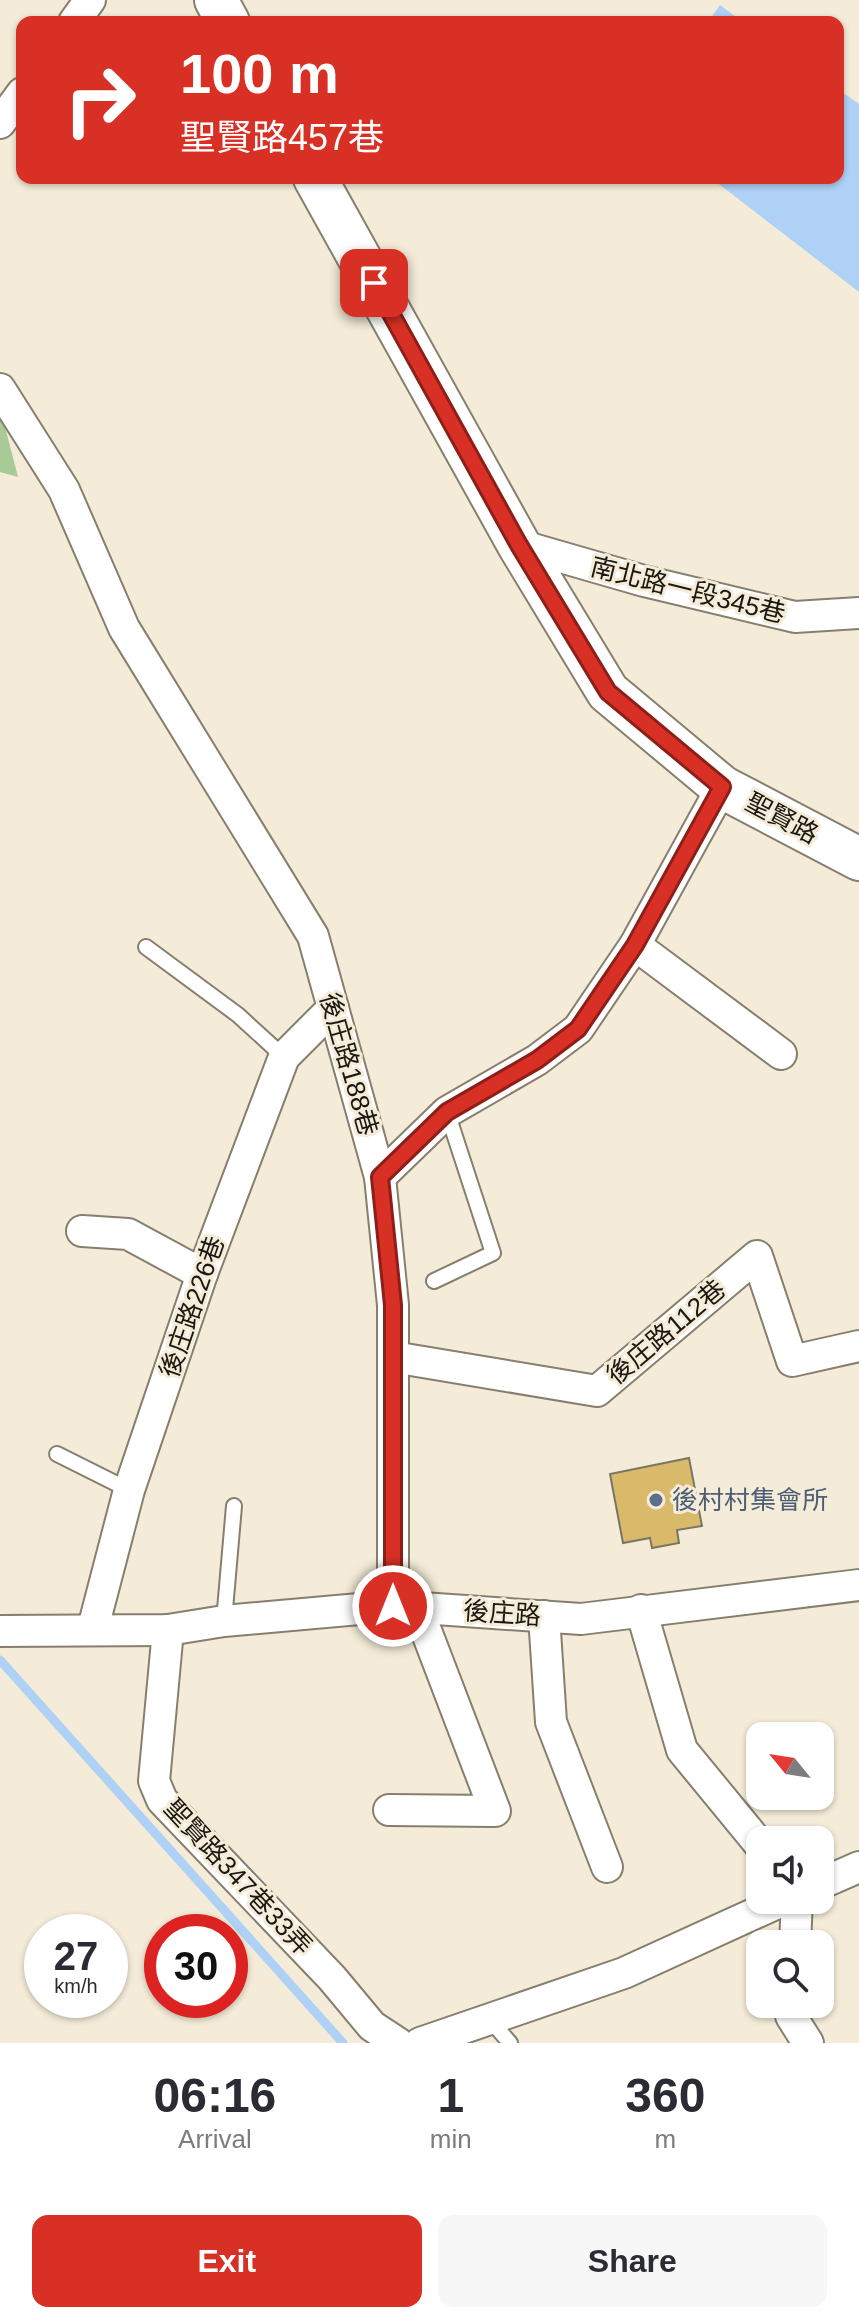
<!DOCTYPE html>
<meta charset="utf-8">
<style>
body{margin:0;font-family:Arial,"Noto Sans TC",sans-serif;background:#f7f7f7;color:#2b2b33;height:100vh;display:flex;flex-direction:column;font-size:30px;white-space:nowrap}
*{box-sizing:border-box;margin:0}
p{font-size:26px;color:#7c7c81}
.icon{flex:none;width:44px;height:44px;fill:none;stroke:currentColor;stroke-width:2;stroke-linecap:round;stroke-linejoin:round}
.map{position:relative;height:2043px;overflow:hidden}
.drawer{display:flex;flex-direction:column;background:#fff;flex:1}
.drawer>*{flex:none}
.banner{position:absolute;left:16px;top:16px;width:828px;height:168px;border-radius:16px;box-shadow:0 2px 6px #0004;background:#d93025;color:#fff;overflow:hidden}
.needle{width:52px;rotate:300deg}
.fabs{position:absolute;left:746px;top:1722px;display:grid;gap:16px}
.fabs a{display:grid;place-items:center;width:88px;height:88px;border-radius:16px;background:#fff;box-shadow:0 2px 6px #0004;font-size:40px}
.speed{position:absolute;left:24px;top:1914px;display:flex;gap:16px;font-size:40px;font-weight:700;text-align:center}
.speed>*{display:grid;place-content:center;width:104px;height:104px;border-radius:50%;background:#fff;box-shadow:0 2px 6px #0004;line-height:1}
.speed small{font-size:20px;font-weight:400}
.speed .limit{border:12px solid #d22;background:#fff;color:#111}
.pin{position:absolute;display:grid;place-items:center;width:68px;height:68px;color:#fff;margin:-34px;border-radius:16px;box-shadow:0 4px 12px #0006}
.me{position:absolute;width:88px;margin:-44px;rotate:0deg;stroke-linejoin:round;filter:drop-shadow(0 0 6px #0008)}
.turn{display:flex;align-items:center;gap:28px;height:168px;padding:0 32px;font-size:36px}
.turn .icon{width:104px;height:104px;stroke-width:2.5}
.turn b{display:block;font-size:56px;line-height:68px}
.eta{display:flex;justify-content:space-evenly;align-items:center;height:136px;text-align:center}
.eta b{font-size:48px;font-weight:600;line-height:56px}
.button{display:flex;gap:16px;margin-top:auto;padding:16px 32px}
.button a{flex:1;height:92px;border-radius:16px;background:#d93025;color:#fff;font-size:32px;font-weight:600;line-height:92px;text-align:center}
.button a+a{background:#f7f7f7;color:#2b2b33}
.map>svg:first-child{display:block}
.green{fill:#a7ca96}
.water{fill:#aed1f5}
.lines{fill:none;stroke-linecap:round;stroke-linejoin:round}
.stream{stroke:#aed1f5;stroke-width:9}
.building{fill:#d9ba6a;stroke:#7c7564;stroke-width:2}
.lane-casing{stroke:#867f6d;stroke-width:18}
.street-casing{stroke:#867f6d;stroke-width:34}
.secondary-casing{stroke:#867f6d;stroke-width:46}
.lane{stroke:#fff;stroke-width:14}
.street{stroke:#fff;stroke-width:30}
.secondary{stroke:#fff;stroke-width:42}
.route-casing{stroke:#8d1f18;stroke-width:20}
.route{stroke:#d93025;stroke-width:14}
.service-dot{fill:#5c6f8a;stroke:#f4ecd8;stroke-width:3}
.labels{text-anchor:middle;stroke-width:6;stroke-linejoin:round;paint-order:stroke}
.street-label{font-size:26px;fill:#1b1811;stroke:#f4ecd8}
.service-label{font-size:26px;fill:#4e5e75;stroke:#f4ecd8;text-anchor:start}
</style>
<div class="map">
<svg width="859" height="2043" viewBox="0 0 859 2043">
<rect width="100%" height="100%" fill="#f4ecd8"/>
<path class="green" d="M0,415L3,419L18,477L0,472Z"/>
<g class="water">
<path d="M720,5L743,22H708Z"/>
<path d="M838,89L859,104V292L711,178H838Z"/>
</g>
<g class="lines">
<path class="stream" d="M0,1660L343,2043"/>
</g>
<path class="building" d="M689,1458L702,1526L677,1530L679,1543L652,1548L650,1538L623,1543L610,1474Z"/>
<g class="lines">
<g class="lane-casing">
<g id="lane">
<path d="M146,947L238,1015L284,1057"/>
<path d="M434,1281L493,1253L447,1112"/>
<path d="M57,1454L129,1490"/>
<path d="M224,1621L234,1506"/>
<path d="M491,2021L510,2043"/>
</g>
</g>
<g class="street-casing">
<g id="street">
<path d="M74,22L90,0"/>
<path d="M0,123L22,93"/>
<path d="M0,389L64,490L124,628L313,936L380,1177L393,1305V1606"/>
<path d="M519,545L644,581L795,617L859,613"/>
<path d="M635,945L781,1054"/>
<path d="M380,1177L447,1112L537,1060L578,1029L635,945L722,787"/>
<path d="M82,1231L128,1234L202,1274"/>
<path d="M393,1357L597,1391L757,1256L792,1361L859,1346"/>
<path d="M641,1610L682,1750L760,1845"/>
<path d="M544,1616L551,1722L607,1867"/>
<path d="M93,1628L129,1490L202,1274L284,1057L333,1008"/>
<path d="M168,1630L154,1781L162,1800L332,1978L372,2026L398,2043"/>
<path d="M0,1631L168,1630L224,1621L393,1606L581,1619L859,1585"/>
<path d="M389,1810L495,1811L417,1607"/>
<path d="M820,1884L859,1867"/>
<path d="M795,1944L797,1900"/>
<path d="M792,2004L791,2016L808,2043"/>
<path d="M420,2043L624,1973L784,1900"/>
</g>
</g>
<g class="secondary-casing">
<g id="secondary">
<path d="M216,0L228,22"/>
<path d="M315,178L519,545L608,692L722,787L859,859"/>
</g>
</g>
<use href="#lane" class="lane"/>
<use href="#street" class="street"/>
<use href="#secondary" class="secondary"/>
</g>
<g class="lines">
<g class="route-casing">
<path id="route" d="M374,283L519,545L608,692L722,787L635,945L578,1029L537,1060L447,1112L380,1177L393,1305V1606"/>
</g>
<use href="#route" class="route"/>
</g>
<circle class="service-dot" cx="656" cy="1500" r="8"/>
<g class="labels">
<g class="street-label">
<text transform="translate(688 590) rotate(14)" y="9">南北路一段345巷</text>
<text transform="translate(782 818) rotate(28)" y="9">聖賢路</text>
<text transform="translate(349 1064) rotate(74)" y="9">後庄路188巷</text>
<text transform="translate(192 1307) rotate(-71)" y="9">後庄路226巷</text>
<text transform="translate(666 1332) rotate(-40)" y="9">後庄路112巷</text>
<text transform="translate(502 1613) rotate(4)" y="9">後庄路</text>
<text transform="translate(238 1877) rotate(47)" y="9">聖賢路347巷33弄</text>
</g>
<g class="service-label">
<text x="672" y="1509">後村村集會所</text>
</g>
</g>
</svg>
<div class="fabs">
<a><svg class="needle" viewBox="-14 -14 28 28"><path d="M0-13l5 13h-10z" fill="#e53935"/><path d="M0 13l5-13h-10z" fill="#7c7c81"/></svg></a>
<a><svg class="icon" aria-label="sound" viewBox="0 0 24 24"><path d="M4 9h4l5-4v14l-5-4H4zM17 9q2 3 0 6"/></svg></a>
<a><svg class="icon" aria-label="search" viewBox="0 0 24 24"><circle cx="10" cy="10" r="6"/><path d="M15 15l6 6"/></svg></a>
</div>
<div class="speed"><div>27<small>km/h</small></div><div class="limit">30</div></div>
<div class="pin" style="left:374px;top:283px;background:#d93025"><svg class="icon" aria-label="arrive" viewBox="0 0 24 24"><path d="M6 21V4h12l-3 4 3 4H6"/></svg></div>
<svg class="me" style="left:393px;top:1606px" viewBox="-20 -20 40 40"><circle r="17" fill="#d93025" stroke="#fff" stroke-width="3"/><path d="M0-11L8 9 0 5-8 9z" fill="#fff"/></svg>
<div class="banner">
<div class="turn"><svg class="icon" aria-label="right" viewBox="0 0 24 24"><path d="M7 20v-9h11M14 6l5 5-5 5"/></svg><div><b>100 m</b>聖賢路457巷</div></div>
</div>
</div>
<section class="drawer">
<div class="eta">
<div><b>06:16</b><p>Arrival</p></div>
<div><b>1</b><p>min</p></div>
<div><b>360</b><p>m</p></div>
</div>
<div class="button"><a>Exit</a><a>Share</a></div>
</section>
